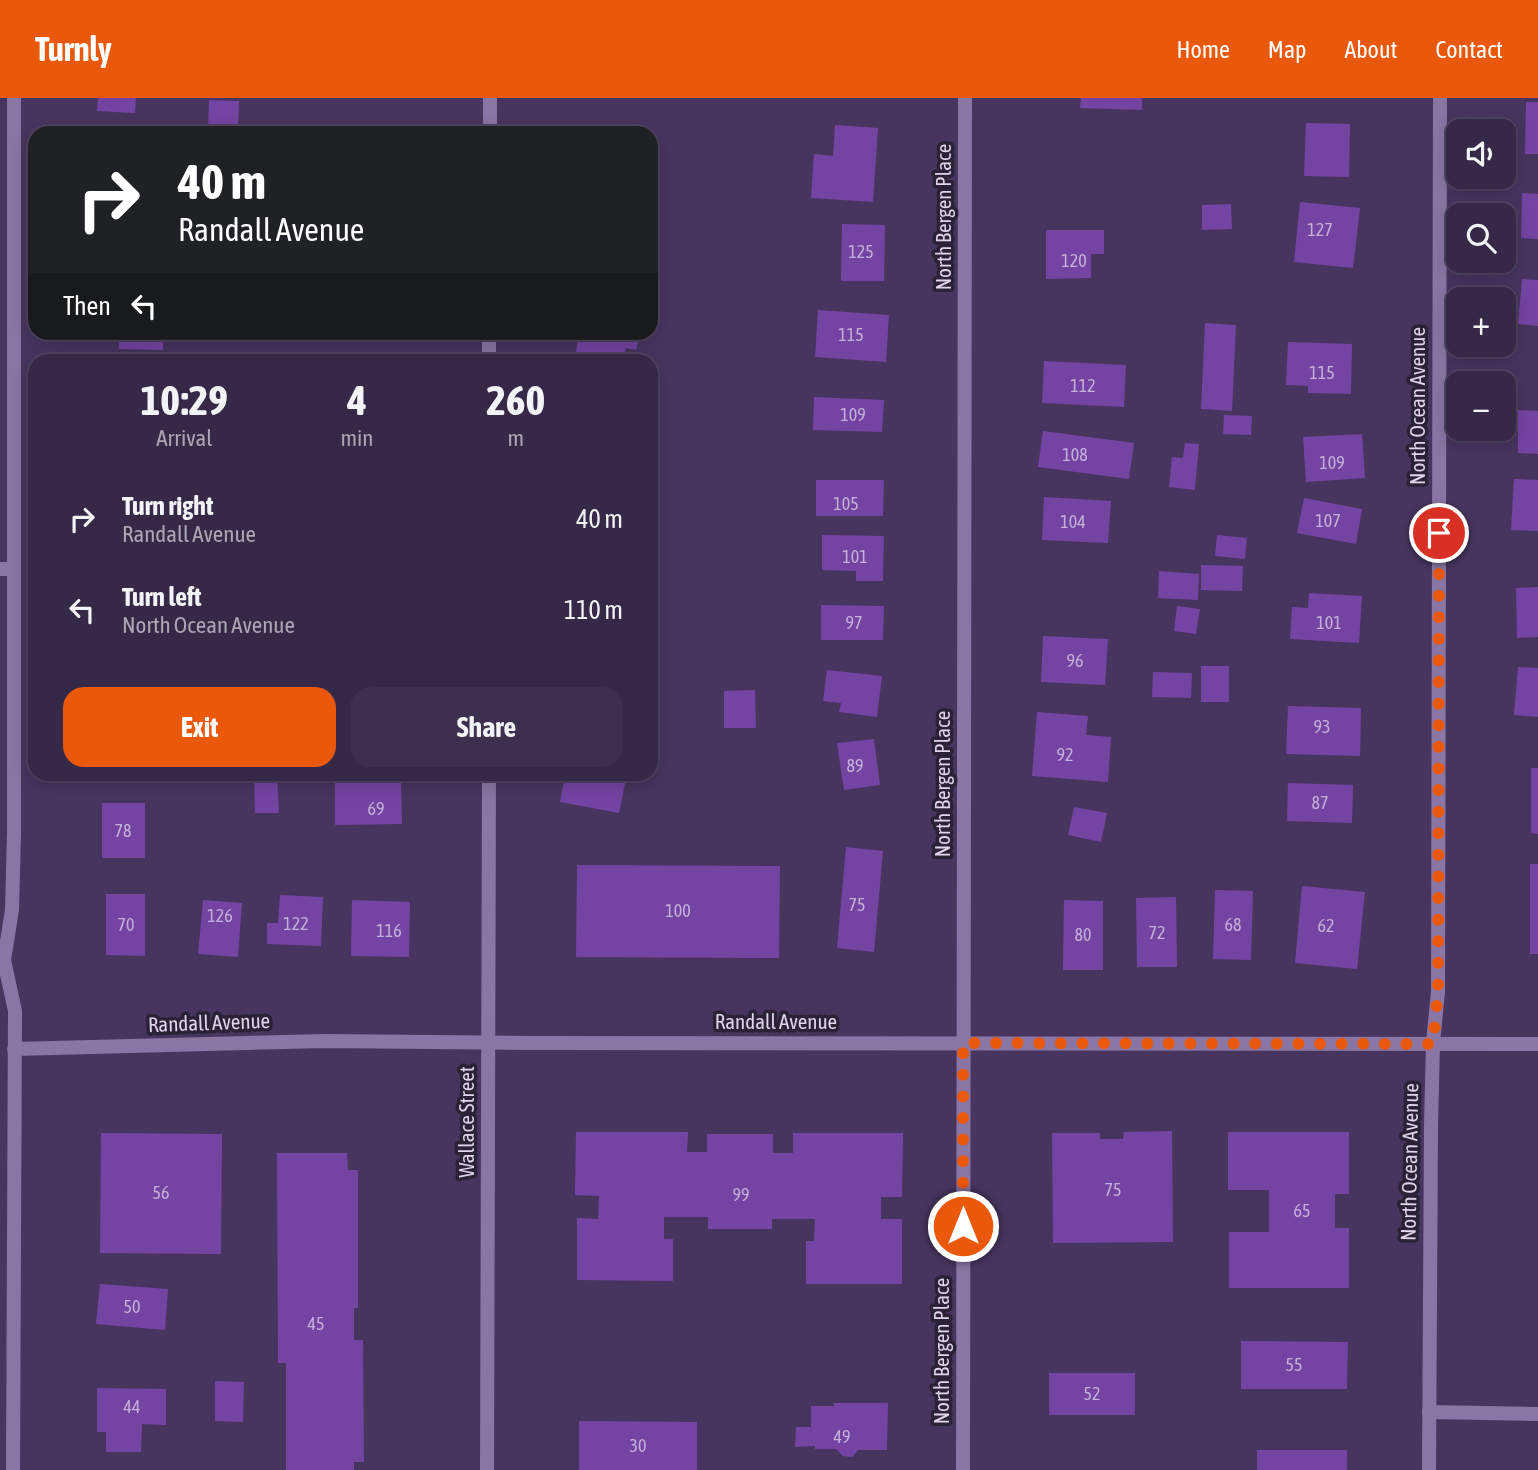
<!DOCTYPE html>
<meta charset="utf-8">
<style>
body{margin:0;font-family:"Asap Condensed",sans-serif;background:#3d304e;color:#f1f3f6;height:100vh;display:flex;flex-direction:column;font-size:26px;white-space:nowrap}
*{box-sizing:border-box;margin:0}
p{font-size:23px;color:#aaa6b4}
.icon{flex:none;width:38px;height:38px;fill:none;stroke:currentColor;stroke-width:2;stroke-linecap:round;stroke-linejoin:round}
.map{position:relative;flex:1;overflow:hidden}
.details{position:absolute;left:28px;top:256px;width:630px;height:427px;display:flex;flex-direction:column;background:#362847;border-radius:21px;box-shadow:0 4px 18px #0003,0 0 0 2px #504460}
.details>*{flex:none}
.top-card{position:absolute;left:28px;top:28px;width:630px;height:214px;border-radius:21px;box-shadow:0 4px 18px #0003,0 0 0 2px #504460;background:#202124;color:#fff;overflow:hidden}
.tools{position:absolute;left:1446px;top:21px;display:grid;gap:14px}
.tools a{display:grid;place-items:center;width:70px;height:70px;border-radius:14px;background:#362847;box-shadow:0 4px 18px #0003,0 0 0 2px #504460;font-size:35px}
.pin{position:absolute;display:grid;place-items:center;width:60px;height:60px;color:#fff;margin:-30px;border:4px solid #fff;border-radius:50%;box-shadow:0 2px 7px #0007}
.me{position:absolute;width:77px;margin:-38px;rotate:0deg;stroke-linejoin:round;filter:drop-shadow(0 0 5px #0008)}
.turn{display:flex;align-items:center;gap:24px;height:147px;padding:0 35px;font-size:32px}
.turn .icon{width:91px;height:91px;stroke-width:2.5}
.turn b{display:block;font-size:49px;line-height:60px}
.then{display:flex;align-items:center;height:66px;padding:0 35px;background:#0003;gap:14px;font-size:26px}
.eta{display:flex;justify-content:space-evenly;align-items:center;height:119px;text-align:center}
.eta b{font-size:42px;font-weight:700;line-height:49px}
.cta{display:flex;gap:14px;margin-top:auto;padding:14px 35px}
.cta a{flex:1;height:80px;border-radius:21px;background:#ea580c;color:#fff;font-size:28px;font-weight:700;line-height:80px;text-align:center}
.cta a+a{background:#3d304e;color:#f1f3f6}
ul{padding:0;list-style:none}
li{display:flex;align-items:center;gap:21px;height:91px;padding:0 35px}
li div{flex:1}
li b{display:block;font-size:26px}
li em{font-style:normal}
header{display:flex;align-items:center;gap:42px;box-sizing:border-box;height:98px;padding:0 35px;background:#ea580c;color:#fff}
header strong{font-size:33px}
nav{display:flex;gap:38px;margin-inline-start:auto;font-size:24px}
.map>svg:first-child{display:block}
.building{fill:#7444a3}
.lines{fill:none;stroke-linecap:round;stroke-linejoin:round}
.service{stroke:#8a76a4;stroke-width:14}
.minor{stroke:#8a76a4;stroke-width:14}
.route{stroke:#ea580c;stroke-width:12;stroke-dasharray:0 21.6}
.labels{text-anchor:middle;stroke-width:7;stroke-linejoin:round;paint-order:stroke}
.number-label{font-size:18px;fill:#c4b0da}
.street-label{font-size:21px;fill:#ded4ed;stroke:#2a2235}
</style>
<header>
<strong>Turnly</strong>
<nav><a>Home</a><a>Map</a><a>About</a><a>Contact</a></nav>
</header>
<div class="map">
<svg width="1538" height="1372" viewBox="0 0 1538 1372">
<rect width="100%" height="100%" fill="#48355f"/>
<g class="building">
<path d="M98,0H136L135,15L97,13Z"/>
<path d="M1081,0H1142V12L1080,10Z"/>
<path d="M209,2L239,3L238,32L208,30Z"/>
<path d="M1526,4H1538V56H1525Z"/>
<path d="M1306,25L1350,26L1349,79L1304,78Z"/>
<path d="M835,27L878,30L873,104L811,100L814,56L833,58Z"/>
<path d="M1522,95L1538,96V141L1521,140Z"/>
<path d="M1300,104L1360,110L1353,170L1294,164Z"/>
<path d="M1231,106L1232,131L1202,132V107Z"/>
<path d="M842,126L885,127L884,183H841Z"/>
<path d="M1046,132H1104V156H1091V180L1046,181Z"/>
<path d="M1522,181L1538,182V228L1518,226Z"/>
<path d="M818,212L889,217L886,264L815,259Z"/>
<path d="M1205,225L1236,227L1232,313L1201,311Z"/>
<path d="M119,234H163V252L119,251Z"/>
<path d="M369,234H400L399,240L368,239Z"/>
<path d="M580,234H631L640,237L636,252L626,250L623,262H574Z"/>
<path d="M1288,244L1352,246L1351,296L1308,295V288L1286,287Z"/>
<path d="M1044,263L1126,267L1124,309L1042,305Z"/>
<path d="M814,299L884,302L882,334L813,332Z"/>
<path d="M1518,312L1538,313V356L1518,355Z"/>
<path d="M1224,317L1252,318L1251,337L1223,336Z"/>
<path d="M1043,333L1134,345L1129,381L1038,369Z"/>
<path d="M1362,336L1365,380L1306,384L1303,339Z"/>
<path d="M1185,345L1199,346L1195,392L1169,389L1172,359L1183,360Z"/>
<path d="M1514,381L1538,382V433L1511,432Z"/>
<path d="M816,382H884L883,418H816Z"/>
<path d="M1044,399L1111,403L1108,445L1042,442Z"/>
<path d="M1304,400L1362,411L1356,446L1297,435Z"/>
<path d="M822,437L884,438L883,483H856V473L822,472Z"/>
<path d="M1217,437L1247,440L1245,461L1215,458Z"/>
<path d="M1201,467L1243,468L1242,493L1201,492Z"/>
<path d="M1159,473L1199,476L1198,502L1158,500Z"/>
<path d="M1538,489V539L1517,540L1516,490Z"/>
<path d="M1309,495L1362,498L1359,545L1290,541L1292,509L1308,510Z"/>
<path d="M821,507L884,508L883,542H821Z"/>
<path d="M1177,508L1200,511L1196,536L1174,533Z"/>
<path d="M1043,538L1108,541L1105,587L1041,584Z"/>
<rect x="1201" y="568" width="28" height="36"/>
<path d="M1518,569L1538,570V619L1514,617Z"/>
<path d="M827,572L882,578L877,619L839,614L841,605L823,603Z"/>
<path d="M1153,574L1192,575L1191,600L1152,599Z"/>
<path d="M755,592L756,630H724V593Z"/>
<path d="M1288,608L1361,610L1360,658L1286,656Z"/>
<path d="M1037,614L1088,618L1086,637L1111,639L1108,684L1032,678Z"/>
<path d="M874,641L880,687L844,692L837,645Z"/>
<path d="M1531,670H1538V736L1531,735Z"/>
<path d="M277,676L279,715H255L254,677Z"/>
<path d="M565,676H627L619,715L560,704Z"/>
<path d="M401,682L402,726L335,727V683Z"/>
<path d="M1288,685L1353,687L1352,725L1287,723Z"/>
<rect x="102" y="705" width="43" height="55"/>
<path d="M1074,709L1107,715L1101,744L1068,737Z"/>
<path d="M846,749L883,753L874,854L837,850Z"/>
<rect x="1530" y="766" width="8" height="90"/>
<path d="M577,767L780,768L779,860L576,859Z"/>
<path d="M1302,788L1365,794L1357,871L1295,865Z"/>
<path d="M1215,792L1253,793L1251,862L1213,861Z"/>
<path d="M106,796H145V858L106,857Z"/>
<path d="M280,797L323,799L321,848L267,846V825H278Z"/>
<path d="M1176,799L1177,869H1137L1136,800Z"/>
<path d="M203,802L242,805L238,859L198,856Z"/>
<path d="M352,802L410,804L409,859L351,858Z"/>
<path d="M1064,802L1103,803V872H1063Z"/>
<path d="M1172,1033L1173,1144L1053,1145L1052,1035H1100V1041H1123L1124,1034Z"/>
<path d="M576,1034H688L687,1054H707V1036H773V1055H793V1035H903L902,1099H881V1121H902V1186H806V1143H814L815,1121H772V1131H708V1119H664V1141H673V1183L577,1182V1120L598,1121L599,1098L575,1097Z"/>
<path d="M1228,1034H1349V1096H1335V1130H1349V1190H1229V1134H1269V1092H1228Z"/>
<path d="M101,1035L222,1036L221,1156L100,1155Z"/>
<path d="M277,1055H347L348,1072H358V1210H354V1242H363L364,1364H354V1372H286V1265H278Z"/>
<path d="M100,1186L168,1191L165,1232L96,1226Z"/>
<path d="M1241,1243L1348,1244L1347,1291H1241Z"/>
<rect x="1049" y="1275" width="86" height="42"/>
<path d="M215,1283L244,1284L243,1324L215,1323Z"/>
<path d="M97,1290L166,1291V1327L142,1326L141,1354H106V1334H97Z"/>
<path d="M834,1305H888L887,1352H858L852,1359L843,1358L836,1351H815V1348L795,1349L796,1329H811V1308H834Z"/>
<path d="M579,1323L697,1324V1372H579Z"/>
<rect x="1257" y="1352" width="90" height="20"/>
</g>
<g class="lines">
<g class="service">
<path d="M0,471H14"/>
<path d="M1429,1314L1538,1316"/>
</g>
<g class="minor">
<path d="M490,35V0"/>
<path d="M489,262V234"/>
<path d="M14,951L325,943L530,945L1538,946"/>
<path d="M13,1372L15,913L4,862L12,812L14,735V0"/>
<path d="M487,1372L489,676"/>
<path d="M963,1372L965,0"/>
<path d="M1429,1372L1431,1028L1433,945L1438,894L1440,0"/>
</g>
</g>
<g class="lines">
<path class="route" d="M963,1128V945L1433,946L1438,894L1439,435"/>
</g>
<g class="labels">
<g class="number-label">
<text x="1320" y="138">127</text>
<text x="861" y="160">125</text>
<text x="1074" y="169">120</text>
<text x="851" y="243">115</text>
<text x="1322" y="281">115</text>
<text x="1083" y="294">112</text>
<text x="853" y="323">109</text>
<text x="1075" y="363">108</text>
<text x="1332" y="371">109</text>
<text x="846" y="412">105</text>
<text x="1328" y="429">107</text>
<text x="1073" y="430">104</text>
<text x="855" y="465">101</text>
<text x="854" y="531">97</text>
<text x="1329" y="531">101</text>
<text x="1075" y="569">96</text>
<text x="1322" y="635">93</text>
<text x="1065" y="663">92</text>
<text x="855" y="674">89</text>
<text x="1320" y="711">87</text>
<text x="376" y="717">69</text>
<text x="123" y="739">78</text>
<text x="857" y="813">75</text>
<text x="678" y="819">100</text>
<text x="220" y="824">126</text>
<text x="296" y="832">122</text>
<text x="126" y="833">70</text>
<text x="1233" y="833">68</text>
<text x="1326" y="834">62</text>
<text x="389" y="839">116</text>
<text x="1157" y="841">72</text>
<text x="1083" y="843">80</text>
<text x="1113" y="1098">75</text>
<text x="161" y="1101">56</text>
<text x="741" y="1103">99</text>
<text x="1302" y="1119">65</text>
<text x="132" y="1215">50</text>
<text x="316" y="1232">45</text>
<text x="1294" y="1273">55</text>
<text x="1092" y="1302">52</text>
<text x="132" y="1315">44</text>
<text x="842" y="1345">49</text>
<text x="638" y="1354">30</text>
</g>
<g class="street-label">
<text transform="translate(944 119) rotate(-90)" y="7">North Bergen Place</text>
<text transform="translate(1418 308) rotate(-90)" y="7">North Ocean Avenue</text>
<text transform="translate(943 686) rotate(-90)" y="7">North Bergen Place</text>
<text x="776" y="931">Randall Avenue</text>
<text transform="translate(209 925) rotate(-2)" y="7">Randall Avenue</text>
<text transform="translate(467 1024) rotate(-90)" y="7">Wallace Street</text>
<text transform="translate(1410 1064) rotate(-89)" y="7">North Ocean Avenue</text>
<text transform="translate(942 1253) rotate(-90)" y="7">North Bergen Place</text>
</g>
</g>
</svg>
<div class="tools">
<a><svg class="icon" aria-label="sound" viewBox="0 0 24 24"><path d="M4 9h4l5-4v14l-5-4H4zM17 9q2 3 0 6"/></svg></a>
<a><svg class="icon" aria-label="search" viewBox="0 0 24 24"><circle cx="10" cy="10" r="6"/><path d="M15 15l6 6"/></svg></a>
<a>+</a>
<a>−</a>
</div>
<div class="pin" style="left:1439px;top:435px;background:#d93025"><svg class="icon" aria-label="arrive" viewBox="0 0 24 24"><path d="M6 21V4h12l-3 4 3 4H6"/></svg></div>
<svg class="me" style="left:963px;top:1128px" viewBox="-20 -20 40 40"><circle r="17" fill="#ea580c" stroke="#fff" stroke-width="3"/><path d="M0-11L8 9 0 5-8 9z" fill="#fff"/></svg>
<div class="top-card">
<div class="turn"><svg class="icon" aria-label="right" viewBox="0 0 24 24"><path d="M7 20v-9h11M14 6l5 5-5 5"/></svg><div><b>40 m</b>Randall Avenue</div></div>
<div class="then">Then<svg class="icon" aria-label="left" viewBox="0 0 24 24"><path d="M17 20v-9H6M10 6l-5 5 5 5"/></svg></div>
</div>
<section class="details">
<div class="eta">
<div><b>10:29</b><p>Arrival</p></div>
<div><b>4</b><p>min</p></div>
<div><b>260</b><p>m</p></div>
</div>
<ul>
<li><svg class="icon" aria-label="right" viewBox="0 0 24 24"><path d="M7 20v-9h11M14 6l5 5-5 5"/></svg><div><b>Turn right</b><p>Randall Avenue</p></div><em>40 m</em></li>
<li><svg class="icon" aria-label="left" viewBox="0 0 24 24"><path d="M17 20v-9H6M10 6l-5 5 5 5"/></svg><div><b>Turn left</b><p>North Ocean Avenue</p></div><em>110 m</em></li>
</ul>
<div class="cta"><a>Exit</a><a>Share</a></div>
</section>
</div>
